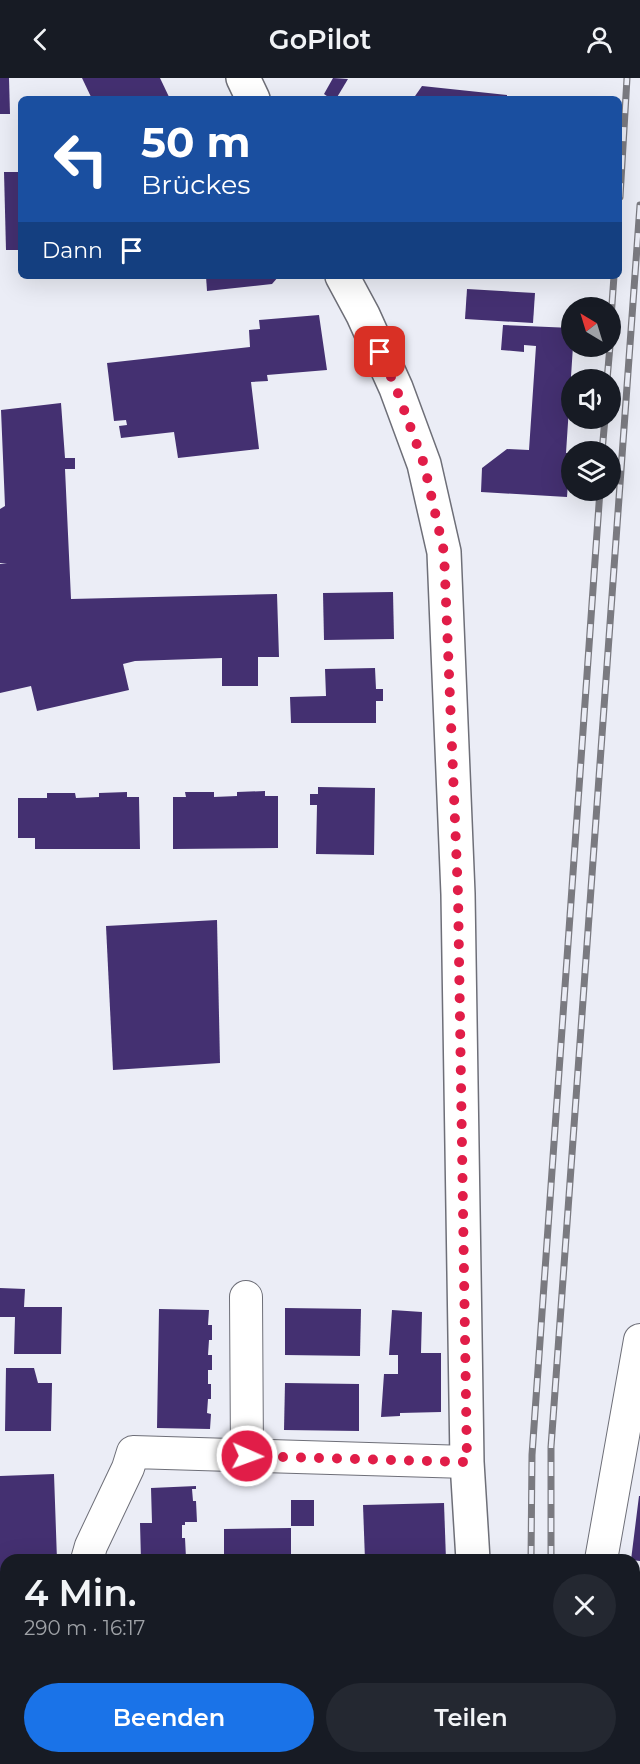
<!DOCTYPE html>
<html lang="de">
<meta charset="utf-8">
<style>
body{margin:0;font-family:Montserrat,sans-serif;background:#242831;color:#f1f3f6;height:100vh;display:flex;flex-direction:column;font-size:22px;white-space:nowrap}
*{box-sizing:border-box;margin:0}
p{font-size:20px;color:#9ea1a6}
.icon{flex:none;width:33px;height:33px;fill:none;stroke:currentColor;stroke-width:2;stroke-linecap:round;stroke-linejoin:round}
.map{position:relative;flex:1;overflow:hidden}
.details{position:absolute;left:0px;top:1476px;width:640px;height:210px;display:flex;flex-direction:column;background:#171b24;border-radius:18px 18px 0 0;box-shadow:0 6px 24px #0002}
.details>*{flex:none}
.top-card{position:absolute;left:18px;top:18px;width:604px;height:183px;border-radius:9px;box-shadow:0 6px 24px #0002;background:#1a4fa0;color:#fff;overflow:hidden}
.needle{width:39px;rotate:322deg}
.fabs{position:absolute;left:561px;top:219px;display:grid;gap:12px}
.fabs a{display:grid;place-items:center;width:60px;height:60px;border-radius:50%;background:#171b24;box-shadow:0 6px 24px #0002;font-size:30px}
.pin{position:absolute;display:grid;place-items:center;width:51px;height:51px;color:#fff;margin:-26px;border-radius:12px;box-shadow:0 3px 9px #0006}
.me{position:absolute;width:66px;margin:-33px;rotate:92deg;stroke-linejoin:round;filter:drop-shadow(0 0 4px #0008)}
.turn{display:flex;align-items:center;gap:21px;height:126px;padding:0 24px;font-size:27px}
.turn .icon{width:78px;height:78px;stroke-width:2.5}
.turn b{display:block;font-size:42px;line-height:51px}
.then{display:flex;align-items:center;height:57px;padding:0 24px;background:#0003;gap:12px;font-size:22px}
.round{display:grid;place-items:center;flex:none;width:63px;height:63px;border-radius:32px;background:#242831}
.summary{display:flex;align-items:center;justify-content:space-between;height:102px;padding:0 24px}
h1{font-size:36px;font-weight:600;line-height:45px}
.button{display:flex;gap:12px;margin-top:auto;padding:12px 24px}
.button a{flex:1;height:69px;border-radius:36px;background:#1a73e8;color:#fff;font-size:24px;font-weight:600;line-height:69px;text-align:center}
.button a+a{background:#242831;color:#f1f3f6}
header{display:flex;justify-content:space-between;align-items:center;height:78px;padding:0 24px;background:#171b24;font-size:27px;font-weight:600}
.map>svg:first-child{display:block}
.building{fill:#443071}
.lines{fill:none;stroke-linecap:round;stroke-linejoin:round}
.minor-casing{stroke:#6e6f78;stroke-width:34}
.major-casing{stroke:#6e6f78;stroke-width:36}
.minor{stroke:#fff;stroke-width:32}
.major{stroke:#fff;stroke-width:33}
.rail-casing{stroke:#7a7a80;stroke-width:7}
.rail{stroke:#ebedf6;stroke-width:4.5;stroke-dasharray:14;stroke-linecap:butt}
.route{stroke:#e11d48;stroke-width:10;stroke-dasharray:0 18}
</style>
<header><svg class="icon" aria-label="back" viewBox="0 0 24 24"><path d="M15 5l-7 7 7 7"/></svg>GoPilot<svg class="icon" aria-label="person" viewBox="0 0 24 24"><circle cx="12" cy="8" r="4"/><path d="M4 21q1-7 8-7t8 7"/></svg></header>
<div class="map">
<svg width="640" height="1686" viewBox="0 0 640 1686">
<rect width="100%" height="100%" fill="#ebedf6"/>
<g class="building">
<path d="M0,0H9L10,36H0Z"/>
<path d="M82,0H160L170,21H92Z"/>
<path d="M333,0L348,1L336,21H331L324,16Z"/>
<path d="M422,8L507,17V21H413Z"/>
<path d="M4,94H21V172H6Z"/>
<path d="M206,198H279L272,206L207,213Z"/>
<path d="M467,211L535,215L533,245L465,241Z"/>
<path d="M319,237L327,292L267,297L268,303L251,304L259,371L178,380L174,354L121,360L119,348L127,347L126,342L114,343L107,285L250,269L249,252L260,251L259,242Z"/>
<path d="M503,247L572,250L573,268L566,375H570L567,419L481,414L482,390L507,371L529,372L536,268L524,267V274L501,272Z"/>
<path d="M61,325L65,380H75V391H65L71,521L277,516L279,579H258V608H222V580L135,583L123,586L129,612L37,633L31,608L0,615V486H7L0,485V431L5,428L1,332Z"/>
<path d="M393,514L394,561L324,562L323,515Z"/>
<path d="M375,590L376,611H383V623H376V645H291L290,619L326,618L325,591Z"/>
<path d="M318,709L375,710L374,777L316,776L317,727H310V716H318Z"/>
<path d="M265,713V718H278V770L173,771V719H186L185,714H214V719L237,718V714Z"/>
<path d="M127,714V719H139L140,771H35V760H18V720H47V715H75L76,720L99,719V715Z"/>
<path d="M217,842L220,985L113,992L106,848Z"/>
<path d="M0,1210L25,1211L24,1229H62L61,1276H14L15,1239H0Z"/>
<path d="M285,1230L361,1231L360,1278L285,1277Z"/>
<path d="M159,1231L209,1232L208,1247H212V1262H209L208,1277H212V1292H208V1306H211V1321H208L207,1335L211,1336L210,1351L157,1350Z"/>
<path d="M392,1232L422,1234L421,1275H441V1334L400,1335V1338L381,1339L384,1296H398V1277H389Z"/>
<path d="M6,1290H34L38,1305H52L51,1353H5Z"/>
<path d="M285,1305L359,1306V1353L284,1352Z"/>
<path d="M54,1396L57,1482H6V1516H0V1398Z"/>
<path d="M196,1408V1411H192L193,1423H196L197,1444H185V1447H182V1460H185L186,1480L141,1482L140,1445H152L151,1410Z"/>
<path d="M639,1418H640V1483L631,1482Z"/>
<rect x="291" y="1422" width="23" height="26"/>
<path d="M444,1425L446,1482H365L363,1427Z"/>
<path d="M291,1450V1482H224V1451Z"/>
<path d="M0,1563H6V1622L0,1623Z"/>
</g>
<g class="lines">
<g class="minor-casing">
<g id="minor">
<path d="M246,1219L247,1378"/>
<path d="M87,1482L91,1468L128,1390L133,1374L467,1384"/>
<path d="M601,1482L640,1262"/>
<path d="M602,1680V1686"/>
</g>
</g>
<g class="major-casing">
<g id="major">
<path d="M243,0L253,21"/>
<path d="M342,198L363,237L396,310L424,386L444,474L458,816L467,1384L473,1482"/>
<path d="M485,1680V1686"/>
</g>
</g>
<use href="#minor" class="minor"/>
<use href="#major" class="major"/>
<g class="rail-casing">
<g id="rail">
<path d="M620,119L627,0"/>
<path d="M610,254L614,198"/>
<path d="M607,302L610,268"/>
<path d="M602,374L605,340"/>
<path d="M531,1482L532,1377L600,412"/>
<path d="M551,1482V1369L640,127"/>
<path d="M537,1680L538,1686"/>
<path d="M555,1680V1686"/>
</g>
</g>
<use href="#rail" class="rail"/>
</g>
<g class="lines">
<path class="route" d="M247,1378L467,1384L458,816L444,474L424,386L396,310L380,274"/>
</g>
</svg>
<div class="fabs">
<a><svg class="needle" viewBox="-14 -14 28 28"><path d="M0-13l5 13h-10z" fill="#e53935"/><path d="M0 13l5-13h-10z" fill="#9ea1a6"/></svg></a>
<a><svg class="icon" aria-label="sound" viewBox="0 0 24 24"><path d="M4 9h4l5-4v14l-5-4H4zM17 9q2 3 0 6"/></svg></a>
<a><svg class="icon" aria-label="layers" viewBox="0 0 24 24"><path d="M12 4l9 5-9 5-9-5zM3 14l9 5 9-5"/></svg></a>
</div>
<div class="pin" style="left:380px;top:274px;background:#d93025"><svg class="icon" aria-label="arrive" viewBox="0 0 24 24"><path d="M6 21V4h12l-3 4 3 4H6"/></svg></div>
<svg class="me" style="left:247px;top:1378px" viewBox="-20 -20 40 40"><circle r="17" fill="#e11d48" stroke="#fff" stroke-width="3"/><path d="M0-11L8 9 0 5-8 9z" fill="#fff"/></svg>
<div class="top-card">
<div class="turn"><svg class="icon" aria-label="left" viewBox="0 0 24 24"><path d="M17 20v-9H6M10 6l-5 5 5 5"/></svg><div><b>50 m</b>Brückes</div></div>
<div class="then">Dann<svg class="icon" aria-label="arrive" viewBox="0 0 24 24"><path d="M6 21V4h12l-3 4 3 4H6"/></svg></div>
</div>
<section class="details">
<div class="summary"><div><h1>4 Min.</h1><p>290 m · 16:17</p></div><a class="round"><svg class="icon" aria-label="close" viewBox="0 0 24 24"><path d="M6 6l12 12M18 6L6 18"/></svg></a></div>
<div class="button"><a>Beenden</a><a>Teilen</a></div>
</section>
</div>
